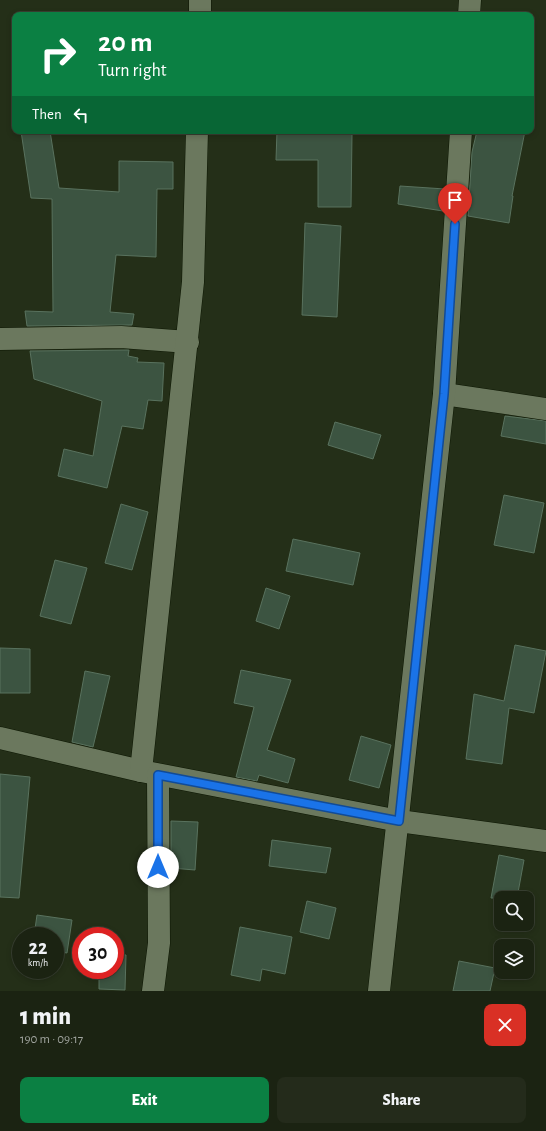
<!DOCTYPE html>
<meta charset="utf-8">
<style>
body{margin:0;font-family:"Alegreya Sans",sans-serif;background:#242b1b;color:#f1f3f6;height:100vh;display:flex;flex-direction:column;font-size:15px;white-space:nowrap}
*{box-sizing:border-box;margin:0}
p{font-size:13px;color:#a0a49f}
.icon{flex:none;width:22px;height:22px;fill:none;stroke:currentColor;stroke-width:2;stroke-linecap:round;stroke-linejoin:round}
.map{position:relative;height:991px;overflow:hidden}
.panel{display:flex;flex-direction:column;background:#1b2312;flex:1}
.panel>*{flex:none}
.hud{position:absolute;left:12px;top:12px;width:522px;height:122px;border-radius:8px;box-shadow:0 2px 6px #0003,0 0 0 1px #394032;background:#0b8043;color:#fff;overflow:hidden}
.tools{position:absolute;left:494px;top:891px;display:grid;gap:8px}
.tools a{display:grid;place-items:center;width:40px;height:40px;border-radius:8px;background:#1b2312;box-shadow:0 2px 6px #0003,0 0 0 1px #394032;font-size:20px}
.speed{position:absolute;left:12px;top:927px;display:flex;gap:8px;font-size:20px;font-weight:700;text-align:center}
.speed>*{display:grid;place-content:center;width:52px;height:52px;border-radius:50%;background:#1b2312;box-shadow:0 2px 6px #0003,0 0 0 1px #394032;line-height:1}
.speed small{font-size:10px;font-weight:400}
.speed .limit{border:6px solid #d22;background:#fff;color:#111}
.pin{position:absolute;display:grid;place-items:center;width:34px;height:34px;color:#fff;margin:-41px -17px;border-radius:50% 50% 50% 0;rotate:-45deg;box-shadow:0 0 4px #0007}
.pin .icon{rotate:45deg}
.me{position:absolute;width:44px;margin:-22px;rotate:0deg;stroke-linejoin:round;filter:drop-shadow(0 0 3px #0008)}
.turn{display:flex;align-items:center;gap:14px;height:84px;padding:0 20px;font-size:18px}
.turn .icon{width:52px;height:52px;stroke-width:2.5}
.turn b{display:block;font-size:28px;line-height:34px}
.then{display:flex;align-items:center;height:38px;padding:0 20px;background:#0003;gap:8px;font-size:15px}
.round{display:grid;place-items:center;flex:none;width:42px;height:42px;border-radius:8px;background:#242b1b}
.head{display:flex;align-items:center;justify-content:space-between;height:68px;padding:0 20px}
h1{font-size:24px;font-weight:800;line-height:30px}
.cta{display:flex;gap:8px;margin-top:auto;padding:8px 20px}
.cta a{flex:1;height:46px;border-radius:8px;background:#0b8043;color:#fff;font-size:16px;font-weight:800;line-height:46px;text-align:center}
.cta a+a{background:#242b1b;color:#f1f3f6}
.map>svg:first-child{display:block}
.building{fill:#3c5441;stroke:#59725e}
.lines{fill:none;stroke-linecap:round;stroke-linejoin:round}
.minor-casing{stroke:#0d1703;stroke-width:23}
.minor{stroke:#6b785e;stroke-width:22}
.route-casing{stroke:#114b97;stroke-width:10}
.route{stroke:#1a73e8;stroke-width:7}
</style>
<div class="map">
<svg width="546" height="991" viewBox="0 0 546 991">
<rect width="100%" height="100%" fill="#242f18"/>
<g class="building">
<path d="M21,131H50L59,188L119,192V161L173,162V189H157L156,257L116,255L110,312L134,314L132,325L27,326L25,311L53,312L52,199L31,198Z"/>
<path d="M277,131L352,134L351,207H318V160H276Z"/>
<path d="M477,131H525L512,196H513L509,223L468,216L472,152Z"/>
<path d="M400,186L445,189L443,211L398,204Z"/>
<path d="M305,223L341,226L337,317L302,315Z"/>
<path d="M129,350L128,356L138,358L137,362L164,363L162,401L148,400L143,429L122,426L107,488L58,476L64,449L93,456L102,401L34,379L30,351Z"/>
<path d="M505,416L546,421V444L501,436Z"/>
<path d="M335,422L381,435L373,459L328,445Z"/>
<path d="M504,495L544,503L534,553L494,545Z"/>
<path d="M121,504L148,512L132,570L105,563Z"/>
<path d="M293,539L360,553L353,585L286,571Z"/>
<path d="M55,560L87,568L71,624L40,616Z"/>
<path d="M266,588L290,596L279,629L256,621Z"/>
<path d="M515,645L546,651L534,713L509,708L502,764L466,759L474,694L504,701Z"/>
<path d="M0,648L30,649V693H0Z"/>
<path d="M241,670L291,680L267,750L295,759L288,783L259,775L257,781L236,777L254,707L234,703Z"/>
<path d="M85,671L110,676L93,747L72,742Z"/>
<path d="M361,736L391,745L379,788L349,780Z"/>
<path d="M0,774L30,777L19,898L0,897Z"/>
<path d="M171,821L198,822L195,870L171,868Z"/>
<path d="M272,840L331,848L326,873L269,866Z"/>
<path d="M499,855L524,860L517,898H491Z"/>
<path d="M307,901L336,908L329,939L300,932Z"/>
<path d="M37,915L72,920L67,953L55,951V936H34Z"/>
<path d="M240,927L292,937L285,974L262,969L260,981L231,975Z"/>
<path d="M115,954L126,955L125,990L99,989V970H115Z"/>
<path d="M459,961L495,968L490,991H453Z"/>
</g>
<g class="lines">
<g class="minor-casing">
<g id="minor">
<path d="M200,15V0"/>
<path d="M469,15L470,0"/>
<path d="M0,339L121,337L188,342"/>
<path d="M444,394L546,409"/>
<path d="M0,738L141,771L399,821L546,841"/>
<path d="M141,771L193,282L197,131"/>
<path d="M153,991L159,943L158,775"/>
<path d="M379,991L444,394L461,131"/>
</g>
</g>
<use href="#minor" class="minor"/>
</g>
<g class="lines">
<g class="route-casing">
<path id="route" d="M158,867V775L399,821L444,394L455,224"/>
</g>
<use href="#route" class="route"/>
</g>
</svg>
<div class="tools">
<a><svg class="icon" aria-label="search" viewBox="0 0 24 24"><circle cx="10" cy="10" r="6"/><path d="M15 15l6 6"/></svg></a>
<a><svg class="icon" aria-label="layers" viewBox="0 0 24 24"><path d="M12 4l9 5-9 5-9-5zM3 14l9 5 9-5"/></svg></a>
</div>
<div class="speed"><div>22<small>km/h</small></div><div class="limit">30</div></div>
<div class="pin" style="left:455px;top:224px;background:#d93025"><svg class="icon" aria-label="arrive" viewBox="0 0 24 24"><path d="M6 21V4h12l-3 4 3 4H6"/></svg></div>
<svg class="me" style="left:158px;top:867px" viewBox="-20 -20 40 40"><circle r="19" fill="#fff"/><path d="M0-13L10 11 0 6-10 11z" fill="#1a73e8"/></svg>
<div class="hud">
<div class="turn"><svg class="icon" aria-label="right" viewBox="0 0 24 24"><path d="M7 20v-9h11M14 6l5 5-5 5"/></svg><div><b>20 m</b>Turn right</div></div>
<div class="then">Then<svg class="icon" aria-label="left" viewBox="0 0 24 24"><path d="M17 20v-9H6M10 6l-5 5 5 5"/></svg></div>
</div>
</div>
<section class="panel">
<div class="head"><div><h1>1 min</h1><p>190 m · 09:17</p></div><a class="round" style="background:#d93025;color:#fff"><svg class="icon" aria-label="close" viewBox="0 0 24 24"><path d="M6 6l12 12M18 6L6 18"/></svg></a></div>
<div class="cta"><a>Exit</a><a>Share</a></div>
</section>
